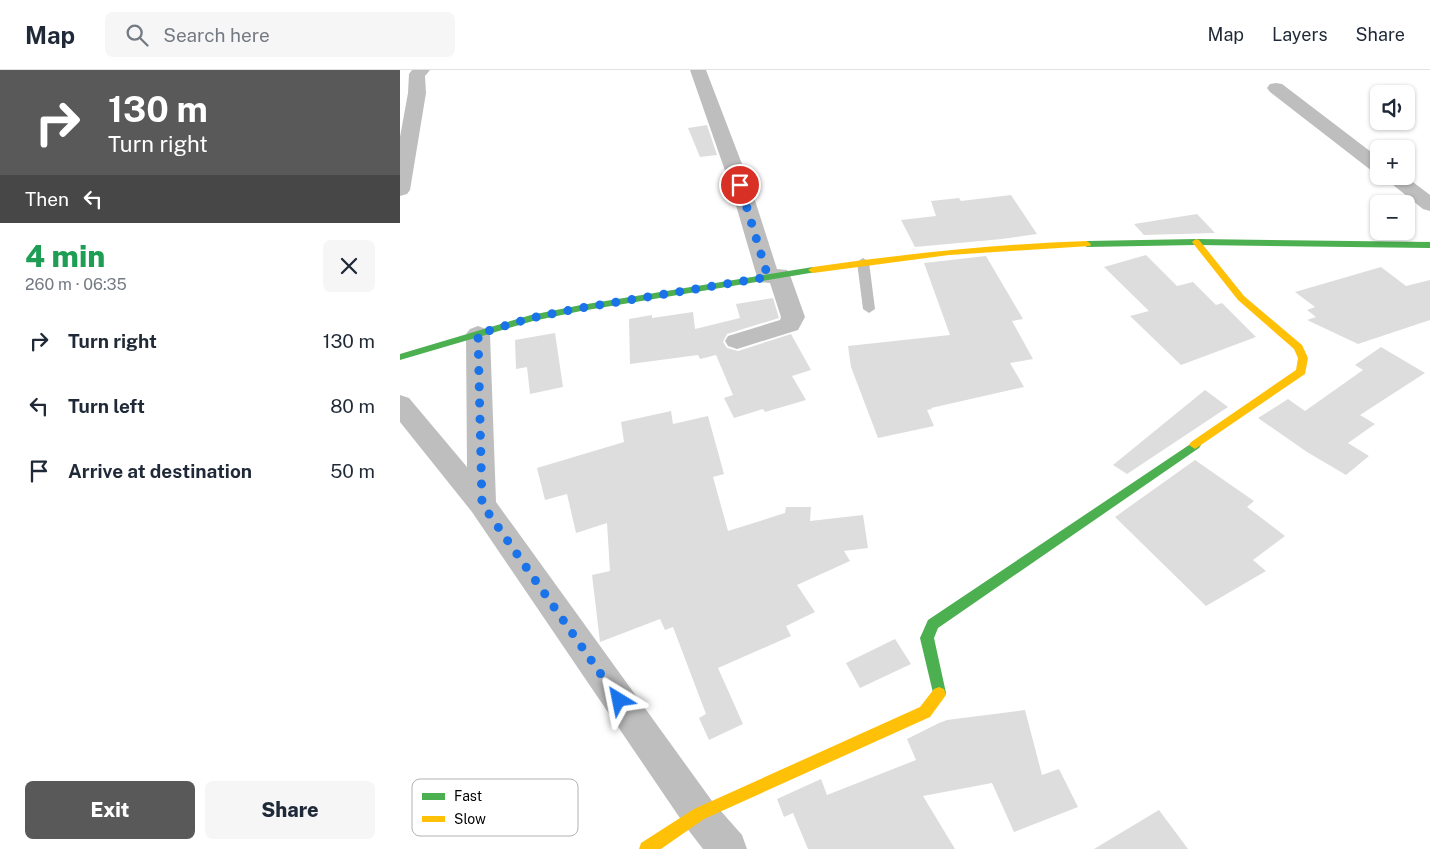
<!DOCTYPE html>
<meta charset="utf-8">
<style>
body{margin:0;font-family:"Public Sans",sans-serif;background:#f6f6f7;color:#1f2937;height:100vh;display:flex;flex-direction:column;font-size:19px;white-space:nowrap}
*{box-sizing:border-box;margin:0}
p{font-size:16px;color:#747a83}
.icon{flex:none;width:28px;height:28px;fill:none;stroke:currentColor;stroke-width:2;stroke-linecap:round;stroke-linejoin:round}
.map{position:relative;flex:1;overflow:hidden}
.details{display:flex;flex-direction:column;background:#fff;width:400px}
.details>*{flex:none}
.hud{background:#595959;color:#fff;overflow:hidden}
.controls{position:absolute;left:970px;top:15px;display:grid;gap:10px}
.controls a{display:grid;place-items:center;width:45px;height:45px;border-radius:8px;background:#fff;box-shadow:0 1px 4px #0004;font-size:25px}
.pin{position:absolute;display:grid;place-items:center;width:42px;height:42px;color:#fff;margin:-21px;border:2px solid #fff;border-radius:50%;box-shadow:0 1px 5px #0007}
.me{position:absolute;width:55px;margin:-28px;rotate:325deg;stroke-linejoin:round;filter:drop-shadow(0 0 4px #0008)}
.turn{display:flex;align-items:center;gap:18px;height:105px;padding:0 25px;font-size:22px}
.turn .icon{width:65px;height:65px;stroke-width:2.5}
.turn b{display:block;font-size:35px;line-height:42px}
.then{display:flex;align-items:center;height:48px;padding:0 25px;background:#0003;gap:10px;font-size:19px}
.round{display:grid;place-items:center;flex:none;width:52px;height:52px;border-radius:8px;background:#f6f6f7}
.summary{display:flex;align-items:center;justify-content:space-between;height:85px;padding:0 25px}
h1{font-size:30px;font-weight:800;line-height:38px;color:#1e9e55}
.action{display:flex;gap:10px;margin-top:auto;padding:10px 25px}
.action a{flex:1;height:58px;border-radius:8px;background:#595959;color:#fff;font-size:20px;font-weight:800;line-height:58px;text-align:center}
.action a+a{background:#f6f6f7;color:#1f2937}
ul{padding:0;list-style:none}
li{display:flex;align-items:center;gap:15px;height:65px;padding:0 25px}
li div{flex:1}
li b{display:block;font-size:19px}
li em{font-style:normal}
header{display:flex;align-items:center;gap:30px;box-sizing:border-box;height:70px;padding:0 25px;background:#fff;border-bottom:1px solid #e0e1e3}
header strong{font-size:24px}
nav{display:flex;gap:28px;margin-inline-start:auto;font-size:18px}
.search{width:350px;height:45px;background:#f6f6f7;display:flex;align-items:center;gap:12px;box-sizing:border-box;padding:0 18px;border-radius:8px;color:#747a83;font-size:19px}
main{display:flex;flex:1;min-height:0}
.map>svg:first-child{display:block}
.building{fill:#ddd}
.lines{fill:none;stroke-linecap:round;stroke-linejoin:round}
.lane{fill:#bebebe;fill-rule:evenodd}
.street{fill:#bebebe;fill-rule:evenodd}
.fast{fill:#4caf50;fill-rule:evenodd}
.slow{fill:#ffc107;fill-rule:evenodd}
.route{stroke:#1a73e8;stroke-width:9;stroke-dasharray:0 16.2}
.key{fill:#fff;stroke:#b2b2b2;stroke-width:1}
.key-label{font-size:14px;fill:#000}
</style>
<header>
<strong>Map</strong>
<div class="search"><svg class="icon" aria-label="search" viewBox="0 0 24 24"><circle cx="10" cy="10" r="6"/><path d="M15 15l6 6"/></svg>Search here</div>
<nav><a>Map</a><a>Layers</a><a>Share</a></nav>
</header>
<main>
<section class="details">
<div class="hud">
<div class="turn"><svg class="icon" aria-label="right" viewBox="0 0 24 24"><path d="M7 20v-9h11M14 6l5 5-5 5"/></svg><div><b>130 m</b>Turn right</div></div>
<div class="then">Then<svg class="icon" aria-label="left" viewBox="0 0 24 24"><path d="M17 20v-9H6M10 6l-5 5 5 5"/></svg></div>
</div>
<div class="summary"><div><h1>4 min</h1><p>260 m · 06:35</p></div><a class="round"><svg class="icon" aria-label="close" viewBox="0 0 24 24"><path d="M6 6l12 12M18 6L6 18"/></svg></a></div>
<ul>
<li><svg class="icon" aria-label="right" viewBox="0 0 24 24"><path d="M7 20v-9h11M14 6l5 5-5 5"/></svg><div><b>Turn right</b></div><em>130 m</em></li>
<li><svg class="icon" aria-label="left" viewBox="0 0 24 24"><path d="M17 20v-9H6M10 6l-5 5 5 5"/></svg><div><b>Turn left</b></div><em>80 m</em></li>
<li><svg class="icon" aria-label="arrive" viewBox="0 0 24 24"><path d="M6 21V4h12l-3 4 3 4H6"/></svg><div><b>Arrive at destination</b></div><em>50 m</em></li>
</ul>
<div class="action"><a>Exit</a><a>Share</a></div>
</section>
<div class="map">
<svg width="1030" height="779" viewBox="0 0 1030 779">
<rect width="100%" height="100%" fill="#fff"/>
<g class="building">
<path d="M307,55L317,85L300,87L288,58Z"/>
<path d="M611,125L637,164L602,169L515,177L501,150L536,146L531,131L559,128L561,131Z"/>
<path d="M797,144L815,163L744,165L734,154Z"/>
<path d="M746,185L777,216L793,212L816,235L822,233L856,267L781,295L730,246L749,241L704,197Z"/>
<path d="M586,186L623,249L612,251L633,289L610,293L624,317L531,338L532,339L527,340L534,356L478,368L451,297L448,276L550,265L524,193Z"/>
<path d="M981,197L1006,216L1030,210V250L958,274L907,250L916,247L907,240L915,237L895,222Z"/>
<path d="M373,228L379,248L327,264L323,272L327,278L338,281L391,264L411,300L392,306L406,330L365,342L363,339L334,348L324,328L333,325L316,285L300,289L298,285L230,294L229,249L252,245V248L293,242L295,259L340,248L336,234Z"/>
<path d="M155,263L163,317L130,324L127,297L116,299L115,270Z"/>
<path d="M981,277L1025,303L960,345L975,354L948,373L969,386L946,405L907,382L858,348L888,329L905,341L963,300L955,295Z"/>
<path d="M805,320L828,337L727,404L713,395Z"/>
<path d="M271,341L273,354L308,346L324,404L313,407L328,461L385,443L386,437H411L410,451L463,445L468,478L444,481L450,491L397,515L415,542L386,556L391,566L318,598L343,654L309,670L299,648L306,644L273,557L265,560L260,549L200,572L192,505L210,501L207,453L176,463L167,424L145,430L137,398L224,372L221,352Z"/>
<path d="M795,390L854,431L847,437L885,466L853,490L866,501L806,536L715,447Z"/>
<path d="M495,569L511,594L460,618L446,593Z"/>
<path d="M625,640L642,705L659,699L678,737L614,762L592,713L523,726L555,779H408L393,743L384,747L377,729L421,709L427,725L516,690L507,669L539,653L547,650Z"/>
<path d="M759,740L788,779H694Z"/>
</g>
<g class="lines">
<path class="lane" d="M463,188L469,192L475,239L469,243L463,239L457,192Z"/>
<g class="street">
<path d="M12,0H30L25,6L26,23L10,120L7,124L0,126V67L8,23L9,4Z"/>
<path d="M290,0H306L350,115L377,199L387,200L390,205L405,247L398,260L337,279L328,276L325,271L328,266L380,250L381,247L370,213L360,212L357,207L330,115Z"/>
<path d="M876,13L882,14L979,88V103L972,101L870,22L867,18L870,14Z"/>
<path d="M982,106H1005L1030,125V141L1023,139Z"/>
<path d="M78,256L86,259L90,264L96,432L312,731L342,765L347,779H303L286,757L72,442L0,352V325L9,328L67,397L66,264L70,259Z"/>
</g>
<g class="fast">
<path d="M796,169L1030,172V178L796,175L687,177L683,174L687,171Z"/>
<path d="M413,197L416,198V202L181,241L133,251L0,290V284L131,245L181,235Z"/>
<path d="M795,371L801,375L799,378L538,558L534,568L546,623L544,627L539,629L534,627L520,568L528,550Z"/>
</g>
<g class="slow">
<path d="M796,169L799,170L844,226L902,275L908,288L905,304L795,379L789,375L791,372L896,300L898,288L894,279L838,230L792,172Z"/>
<path d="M687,171L691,174L690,176L549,185L413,203L408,200L413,197C504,184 595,174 687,171Z"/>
<path d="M539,617L544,619L546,625L530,647L304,749L261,779H239L241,773L294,739L520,637L534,619Z"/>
</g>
</g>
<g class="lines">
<path class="route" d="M219,630L82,434L78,264L131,248L181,238L368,207L340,115"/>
</g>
<rect x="12" y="709" width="166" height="57" rx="8" class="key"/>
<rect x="22" y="723" width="23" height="7" fill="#4caf50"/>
<rect x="22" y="746" width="23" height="6" fill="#ffc107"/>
<g class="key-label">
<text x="54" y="731">Fast</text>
<text x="54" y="754">Slow</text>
</g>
</svg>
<div class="controls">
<a><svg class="icon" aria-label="sound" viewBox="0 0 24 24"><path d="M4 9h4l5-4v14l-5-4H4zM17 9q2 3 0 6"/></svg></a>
<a>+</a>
<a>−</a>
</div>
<div class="pin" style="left:340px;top:115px;background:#d93025"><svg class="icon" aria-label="arrive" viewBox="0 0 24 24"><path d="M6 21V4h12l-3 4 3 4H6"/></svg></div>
<svg class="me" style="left:219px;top:630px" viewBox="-20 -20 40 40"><path d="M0-17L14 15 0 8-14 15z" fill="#1a73e8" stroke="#fff" stroke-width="4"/></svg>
</div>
</main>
